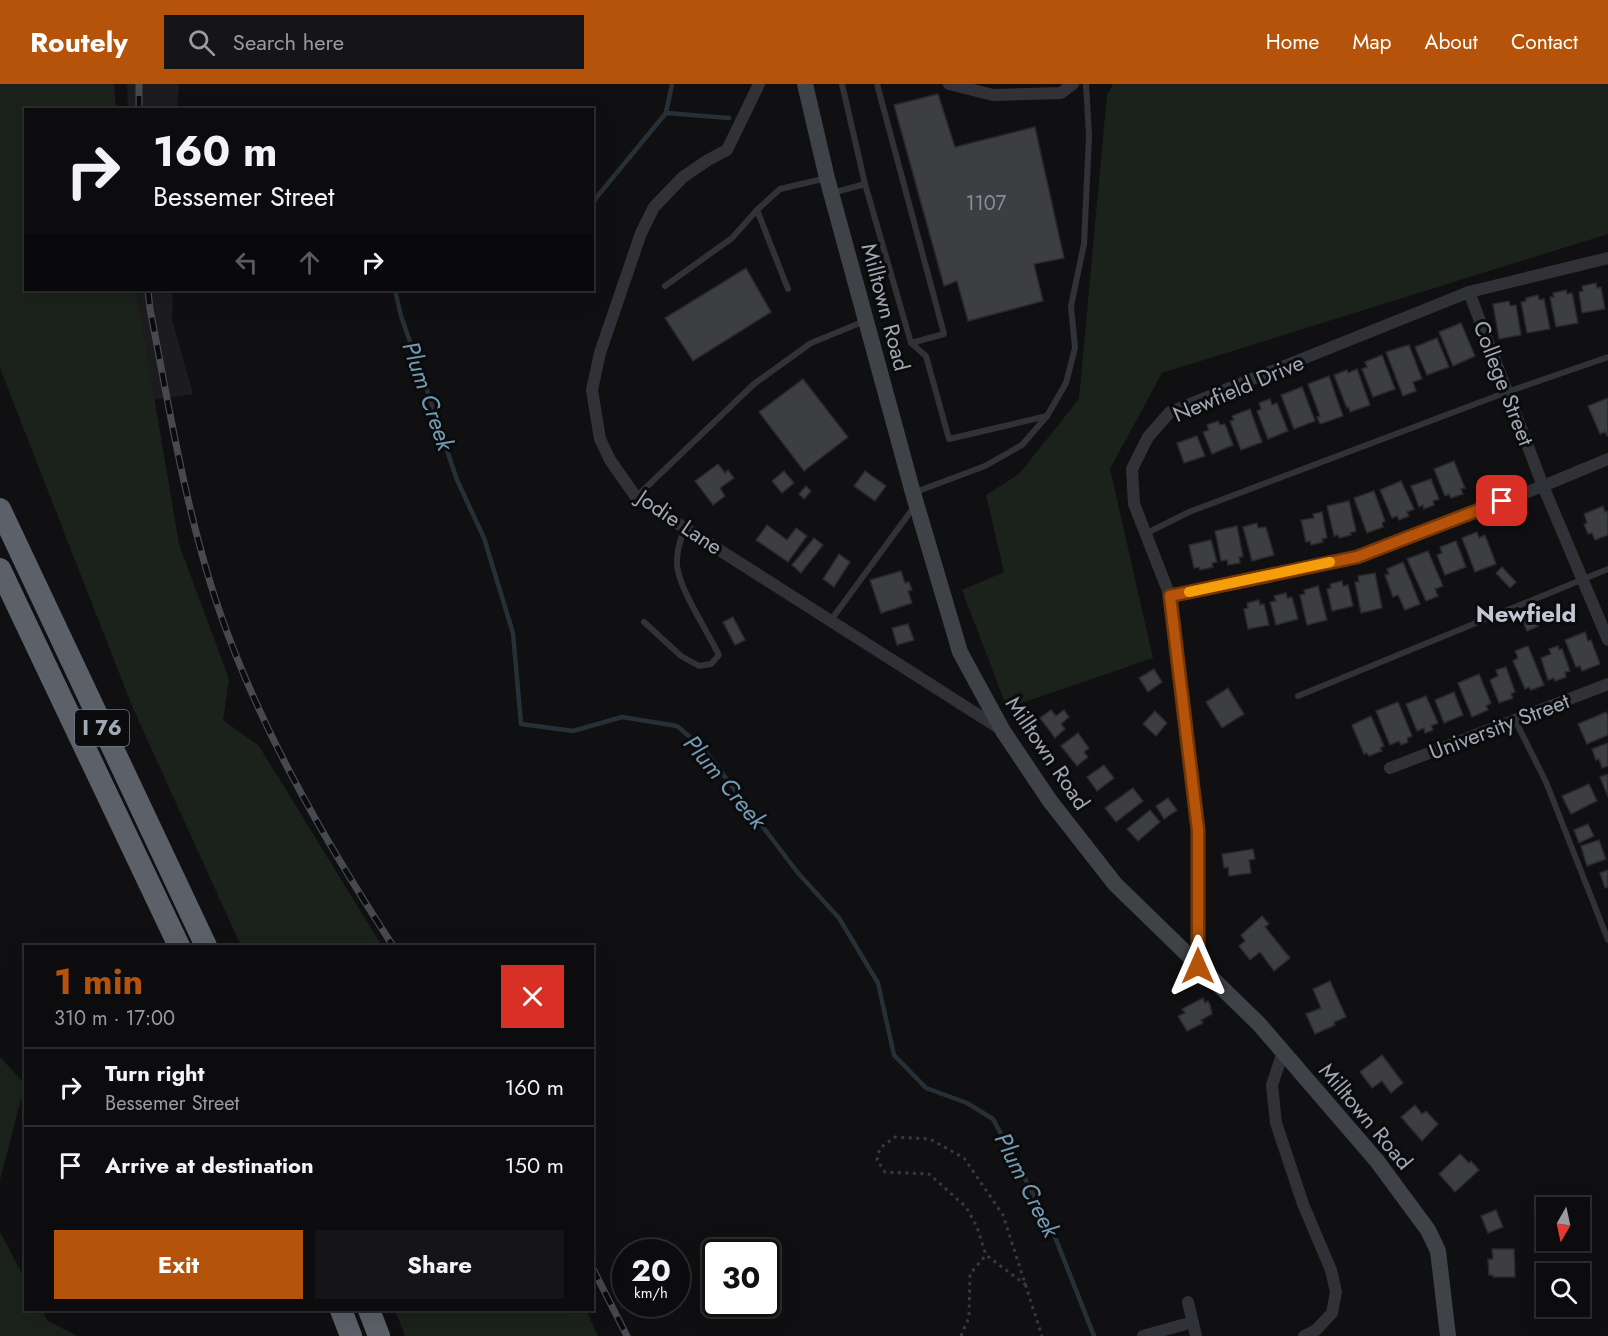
<!DOCTYPE html>
<meta charset="utf-8">
<style>
body{margin:0;font-family:Jost,sans-serif;background:#151517;color:#f1f3f6;height:100vh;display:flex;flex-direction:column;font-size:22px;white-space:nowrap}
*{box-sizing:border-box;margin:0}
p{font-size:20px;color:#9a9b9e}
.icon{flex:none;width:33px;height:33px;fill:none;stroke:currentColor;stroke-width:2;stroke-linecap:round;stroke-linejoin:round}
.map{position:relative;flex:1;overflow:hidden}
.details{position:absolute;left:24px;top:861px;width:570px;height:366px;display:flex;flex-direction:column;background:#0c0c0e;border-radius:0px;box-shadow:0 6px 24px #0002,0 0 0 2px #2c2c2e}
.details>*{flex:none}
.top-card{position:absolute;left:24px;top:24px;width:570px;height:183px;border-radius:0px;box-shadow:0 6px 24px #0002,0 0 0 2px #2c2c2e;background:#0c0c0e;color:#f1f3f6;overflow:hidden}
.needle{width:39px;rotate:189deg}
.tools{position:absolute;left:1536px;top:1113px;display:grid;gap:12px}
.tools a{display:grid;place-items:center;width:54px;height:54px;border-radius:0px;background:#0c0c0e;box-shadow:0 6px 24px #0002,0 0 0 2px #2c2c2e;font-size:30px}
.speed{position:absolute;left:612px;top:1155px;display:flex;gap:12px;font-size:30px;font-weight:700;text-align:center}
.speed>*{display:grid;place-content:center;width:78px;height:78px;border-radius:50%;background:#0c0c0e;box-shadow:0 6px 24px #0002,0 0 0 2px #2c2c2e;line-height:1}
.speed small{font-size:15px;font-weight:400}
.speed .limit{border:3px solid #111;border-radius:9px;background:#fff;color:#111}
.pin{position:absolute;display:grid;place-items:center;width:51px;height:51px;color:#fff;margin:-26px;border-radius:12px;box-shadow:0 3px 9px #0006}
.me{position:absolute;width:66px;margin:-33px;rotate:0deg;stroke-linejoin:round;filter:drop-shadow(0 0 4px #0008)}
.turn{display:flex;align-items:center;gap:21px;height:126px;padding:0 30px;font-size:27px}
.turn .icon{width:78px;height:78px;stroke-width:2.5}
.turn b{display:block;font-size:42px;line-height:51px}
.lanes{display:flex;align-items:center;height:57px;padding:0 30px;background:#0003;justify-content:center;gap:30px;direction:ltr}
.lanes .off{opacity:.35}
.round{display:grid;place-items:center;flex:none;width:63px;height:63px;border-radius:0px;background:#151517}
.head{display:flex;align-items:center;justify-content:space-between;height:102px;padding:0 30px}
h1{font-size:36px;font-weight:700;line-height:45px;color:#b45309}
.button{display:flex;gap:12px;margin-top:auto;padding:12px 30px}
.button a{flex:1;height:69px;border-radius:0px;background:#b45309;color:#fff;font-size:24px;font-weight:700;line-height:69px;text-align:center}
.button a+a{background:#151517;color:#f1f3f6}
ul{padding:0;list-style:none}
li{display:flex;align-items:center;gap:18px;height:78px;padding:0 30px;border-top:2px solid #2c2c2e}
li div{flex:1}
li b{display:block;font-size:22px}
li em{font-style:normal}
header{display:flex;align-items:center;gap:36px;box-sizing:border-box;height:84px;padding:0 30px;background:#b45309;color:#fff}
header strong{font-size:28px}
nav{display:flex;gap:33px;margin-inline-start:auto;font-size:21px}
.search{width:420px;height:54px;background:#151517;display:flex;align-items:center;gap:15px;box-sizing:border-box;padding:0 21px;border-radius:0px;color:#9a9b9e;font-size:22px}
.map>svg:first-child{display:block}
.built{fill:#1c1c1f}
.green{fill:#1a221b}
.lines{fill:none;stroke-linecap:round;stroke-linejoin:round}
.stream{stroke:#263036;stroke-width:4.5}
.building{fill:#3c3e42;stroke:#2a2a2e;stroke-width:1.5}
.path{stroke:#373a3e;stroke-width:3;stroke-dasharray:3 4.5;stroke-linecap:butt}
.lane{stroke:#313237;stroke-width:6}
.street{stroke:#313237;stroke-width:12}
.secondary{stroke:#3f4247;stroke-width:16}
.highway{stroke:#5c6169;stroke-width:22}
.rail-casing{stroke:#46494e;stroke-width:7}
.rail{stroke:#0b0b0d;stroke-width:4.5;stroke-dasharray:14;stroke-linecap:butt}
.route-casing{stroke:#753606;stroke-width:15}
.route{stroke:#b45309;stroke-width:10}
.slow{stroke:#f59e0b;stroke-width:10}
.labels{text-anchor:middle;stroke-width:6;stroke-linejoin:round;paint-order:stroke}
.number-label{font-size:20px;fill:#878e98}
.shield{fill:#0b0b0d;stroke:#737982;stroke-width:1.5}
.shield-label{font-size:21px;font-weight:bold;fill:#a0a8b4}
.street-label{font-size:22px;fill:#a0a8b4;stroke:#0b0b0d}
.water-label{font-size:24px;font-style:italic;fill:#739bb3;stroke:#0b0b0d}
.neighbourhood-label{font-size:24px;font-weight:bold;fill:#c1c6d0;stroke:#0b0b0d}
</style>
<header>
<strong>Routely</strong>
<div class="search"><svg class="icon" aria-label="search" viewBox="0 0 24 24"><circle cx="10" cy="10" r="6"/><path d="M15 15l6 6"/></svg>Search here</div>
<nav><a>Home</a><a>Map</a><a>About</a><a>Contact</a></nav>
</header>
<div class="map">
<svg width="1608" height="1252" viewBox="0 0 1608 1252">
<rect width="100%" height="100%" fill="#101012"/>
<g class="built">
<path d="M127,0H179L177,25H128Z"/>
<path d="M136,206H173L172,236L193,310L153,316Z"/>
</g>
<g class="green">
<path d="M0,0H114L116,25L26,26V206H136L179,460L229,595L223,636L259,662L382,862H241L132,622L0,284Z"/>
<path d="M1113,0H1608V150L1162,289L1110,385L1153,574L1007,624L962,506L1004,488L986,411L1019,390L1079,315L1107,11Z"/>
<path d="M0,973L25,1000L0,1096Z"/>
<path d="M0,1148L25,1195L26,1226H42L48,1237L77,1252H0Z"/>
<path d="M395,1226H586L598,1252H405Z"/>
</g>
<g class="lines">
<g class="stream">
<path d="M666,29L729,34"/>
<path d="M592,123L596,114L666,29L672,0"/>
<path d="M395,206L401,232L427,306L457,396L484,454L513,549L521,640L573,647L622,633L677,642L703,664L798,789L839,834L878,899L894,971L926,1004L967,1019L993,1035L1052,1145L1094,1252"/>
</g>
</g>
<g class="building">
<path d="M938,10L955,63L1035,43L1064,174L1034,180L1043,217L968,237L957,197L944,202L894,21Z"/>
<path d="M746,184L771,228L693,277L665,234Z"/>
<path d="M1596,199L1597,204L1601,203L1605,225L1582,229L1579,208L1583,207L1582,202Z"/>
<path d="M1566,206L1567,210L1572,209L1578,239L1556,243L1550,213H1554L1553,209Z"/>
<path d="M1538,211L1539,216L1544,215L1550,245L1527,249L1521,218L1526,217V214Z"/>
<path d="M1509,217L1510,222L1516,221L1521,251L1499,255L1493,220Z"/>
<path d="M1461,239L1475,272L1453,282L1439,248Z"/>
<path d="M1437,254L1449,283L1427,291L1415,263Z"/>
<path d="M1409,261L1422,295L1413,298L1416,307L1403,312L1386,268Z"/>
<path d="M1382,271L1395,305L1373,313L1362,285L1367,283L1365,278Z"/>
<path d="M1357,285L1370,321L1350,328L1349,323L1347,324L1334,291L1347,286L1348,289Z"/>
<path d="M1329,292L1343,332L1320,340L1317,333L1320,332L1308,300Z"/>
<path d="M803,295L848,353L804,387L759,328Z"/>
<path d="M1302,303L1315,337L1294,345L1281,311Z"/>
<path d="M1608,314V352H1607L1605,348L1600,350L1588,322Z"/>
<path d="M1270,315L1272,321L1277,319L1288,347L1268,355L1257,327L1261,325L1259,319Z"/>
<path d="M1250,325L1262,358L1241,366L1230,337L1234,336L1232,332Z"/>
<path d="M1218,337L1220,341L1225,340L1233,361L1212,370L1203,348L1209,346L1207,341Z"/>
<path d="M1197,352L1205,372L1184,379L1177,359Z"/>
<path d="M1454,377L1465,404L1461,405L1463,410L1451,414L1449,410L1445,412L1434,385Z"/>
<path d="M718,380L725,389L728,386L734,394L720,404L725,412L713,421L695,397Z"/>
<path d="M784,387L794,399L782,409L772,397Z"/>
<path d="M865,387L886,402L875,417L854,402Z"/>
<path d="M1431,395L1439,415L1433,417L1434,421L1424,425L1423,421L1419,423L1411,402Z"/>
<path d="M1401,397L1414,425L1407,428L1409,432L1399,436L1397,432L1392,434L1380,406Z"/>
<path d="M806,402L811,407L804,415L799,410Z"/>
<path d="M1374,407L1385,437L1382,439L1383,443L1367,449L1354,414Z"/>
<path d="M1349,417L1356,447L1350,449L1351,451L1339,454L1338,451L1334,452L1327,422Z"/>
<path d="M1603,422L1605,428L1608,427V451L1595,456L1592,449L1588,450L1584,440L1587,439L1584,430Z"/>
<path d="M1322,428L1327,454L1322,455L1323,458L1311,461L1310,457L1306,458L1301,436L1314,434L1313,430Z"/>
<path d="M1257,439L1258,444L1266,443L1274,471L1252,477L1243,443Z"/>
<path d="M767,441L787,456L796,444L807,452L788,478L756,456Z"/>
<path d="M1237,442L1243,473H1239L1240,479L1228,481L1227,476L1221,477L1215,447Z"/>
<path d="M1477,448L1479,454L1485,451L1496,480L1475,488L1462,454Z"/>
<path d="M814,454L823,461L801,489L792,481Z"/>
<path d="M1211,456L1217,478L1212,479L1213,483L1200,486L1199,483L1194,484L1189,461Z"/>
<path d="M1456,457L1466,483L1445,491L1437,471L1442,469L1440,463Z"/>
<path d="M1428,467L1443,502L1435,505L1438,512L1426,517L1407,475Z"/>
<path d="M839,470L850,478L834,503L823,495Z"/>
<path d="M1403,478L1420,520L1405,526L1398,511L1393,513L1385,491L1389,490L1387,485Z"/>
<path d="M1502,483L1516,498L1510,504L1496,489Z"/>
<path d="M901,487L905,499L909,498L912,506L908,507L912,519L881,529L870,496Z"/>
<path d="M1375,489L1382,524L1361,529L1355,498H1359L1358,492Z"/>
<path d="M1342,497L1343,502L1348,501L1353,522L1332,527L1327,505L1331,504L1330,500Z"/>
<path d="M1318,502L1327,536L1307,541L1300,511L1305,510L1304,506Z"/>
<path d="M1286,509L1287,514L1292,513L1298,535L1276,541L1270,518L1276,517L1274,512Z"/>
<path d="M1259,516L1260,521L1264,520L1269,541L1248,545L1244,525L1248,524L1247,519Z"/>
<path d="M1533,528L1538,542L1527,547L1521,533Z"/>
<path d="M733,533L745,556L735,561L723,538Z"/>
<path d="M908,540L914,556L897,561L892,544Z"/>
<path d="M1585,548L1588,557L1591,556L1600,580L1582,587L1580,582L1576,583L1565,556Z"/>
<path d="M1528,562L1544,601L1531,606L1529,603L1525,605L1513,577L1518,574L1515,567Z"/>
<path d="M1558,562L1559,566L1562,565L1570,587L1565,588L1566,593L1555,597L1554,594L1548,596L1541,574L1551,570L1549,565Z"/>
<path d="M1506,583L1515,608L1511,610L1513,614L1499,619L1490,596L1498,592L1496,586Z"/>
<path d="M1154,585L1162,598L1148,608L1139,594Z"/>
<path d="M1479,590L1491,619L1486,622L1488,626L1472,633L1458,599Z"/>
<path d="M1228,604L1244,630L1222,644L1206,618Z"/>
<path d="M1454,608L1463,631L1444,639L1435,616Z"/>
<path d="M1426,612L1438,639L1431,642L1433,646L1425,649L1424,644L1417,647L1406,620Z"/>
<path d="M1398,618L1412,652L1407,654L1408,658L1401,661L1399,657L1390,661L1376,627Z"/>
<path d="M1051,626L1056,632L1064,626L1069,633L1061,640L1065,645L1055,654L1040,634Z"/>
<path d="M1155,627L1167,639L1156,652L1143,640Z"/>
<path d="M1606,628L1608,632V651L1587,660L1578,640Z"/>
<path d="M1371,632L1384,662L1380,664L1382,667L1369,672L1367,669L1364,670L1352,641Z"/>
<path d="M1078,649L1089,664L1084,668L1088,673L1077,682L1061,662Z"/>
<path d="M1608,659V682L1602,684L1599,675L1596,676L1592,665Z"/>
<path d="M1104,681L1114,694L1097,707L1087,693Z"/>
<path d="M1608,690V713L1600,693Z"/>
<path d="M1589,700L1597,717L1571,730L1562,712Z"/>
<path d="M1133,704L1143,717L1116,738L1105,724Z"/>
<path d="M1168,714L1177,726L1164,735L1156,722Z"/>
<path d="M1150,726L1160,738L1138,757L1127,745Z"/>
<path d="M1588,740L1594,752L1579,759L1574,746Z"/>
<path d="M1599,756L1606,775L1587,782L1581,762Z"/>
<path d="M1253,765L1255,775L1249,776L1251,789L1229,792L1228,783L1224,784L1222,770Z"/>
<path d="M1608,786V803L1605,804L1600,789Z"/>
<path d="M1262,832L1269,840L1265,843L1290,874L1274,887L1260,868L1250,876L1239,862L1245,857L1241,851Z"/>
<path d="M1330,897L1346,933L1334,938L1335,941L1315,950L1306,930L1321,924L1313,905Z"/>
<path d="M1203,914L1205,919L1208,917L1210,921L1212,930L1201,936L1203,939L1187,947L1178,932L1185,929L1182,925Z"/>
<path d="M1382,971L1403,999L1391,1009L1382,997L1372,1004L1360,988Z"/>
<path d="M1415,1021L1422,1030L1426,1027L1438,1040L1422,1057L1401,1033Z"/>
<path d="M1460,1070L1469,1079L1471,1077L1479,1086L1455,1108L1439,1090Z"/>
<path d="M1496,1126L1503,1143L1488,1149L1481,1132Z"/>
<path d="M1492,1165H1514L1515,1193H1493V1191H1489L1488,1175H1493Z"/>
</g>
<g class="lines">
<g class="path">
<path d="M1026,1201L986,1171L977,1143L966,1123L929,1090L885,1088L877,1076L880,1064L895,1053L930,1055L964,1074L1003,1131L1042,1252"/>
<path d="M961,1252L969,1233L970,1190L986,1171"/>
</g>
<g class="lane">
<path d="M842,0L865,100L911,259L926,272L949,355L1047,332"/>
<path d="M877,0L944,250L911,259"/>
<path d="M832,109L865,100"/>
<path d="M757,126L788,205"/>
<path d="M665,202L732,154L757,126L780,105L827,94"/>
<path d="M913,409L985,382L1022,361L1047,332L1066,299L1075,264L1071,222L1084,160L1089,52L1086,0"/>
<path d="M636,413L754,300L811,259L865,237"/>
<path d="M1145,450L1189,428L1507,308L1608,273"/>
<path d="M831,536L914,423"/>
<path d="M644,538L681,572L699,582L711,580L719,571C708,548 679,505 677,481C676,468 680,456 685,444"/>
<path d="M1298,612L1608,485"/>
<path d="M1515,636L1546,698L1608,856"/>
</g>
<g class="street">
<path d="M759,0L727,66L708,76L683,93L654,123L641,149L600,269L592,306L600,355L610,376L636,413L1002,646"/>
<path d="M949,0L993,11L1061,9L1073,0"/>
<path d="M1469,208L1543,402L1608,556"/>
<path d="M1170,512L1357,473L1543,402L1608,375"/>
<path d="M1390,684L1608,600"/>
<path d="M1198,882L1199,746L1170,512L1134,420L1132,385L1148,353L1170,328L1469,208L1608,174"/>
<path d="M1283,968L1272,1001L1276,1039L1303,1120L1331,1186L1336,1208L1332,1229L1316,1246L1304,1252"/>
<path d="M1188,1218L1196,1252"/>
<path d="M1143,1252L1193,1238"/>
</g>
<path class="secondary" d="M805,0L827,94L913,409L960,568L1003,647L1050,717L1115,800L1259,940L1377,1077L1428,1146L1438,1167L1448,1252"/>
<g class="highway">
<path d="M0,425L206,862"/>
<path d="M0,485L179,862"/>
<path d="M341,1226L351,1252"/>
<path d="M369,1226L379,1252"/>
</g>
<g class="rail-casing">
<g id="rail">
<path d="M139,26V0"/>
<path d="M148,206L150,225C169,323 185,422 216,517C257,640 323,754 393,862"/>
<path d="M592,1183L627,1252"/>
</g>
</g>
<use href="#rail" class="rail"/>
</g>
<g class="lines">
<g class="route-casing">
<path id="route" d="M1198,882V746L1170,512L1357,473L1502,417"/>
</g>
<use href="#route" class="route"/>
<path class="slow" d="M1189,508L1330,478"/>
</g>
<g class="labels">
<g class="number-label">
<text x="986" y="126">1107</text>
</g>
<rect class="shield" x="75" y="626" width="54" height="36" rx="4.5"/>
<g class="shield-label">
<text x="102" y="651">I 76</text>
</g>
<g class="street-label">
<text transform="translate(886 223) rotate(75)" y="8">Milltown Road</text>
<text transform="translate(1504 299) rotate(69)" y="8">College Street</text>
<text transform="translate(1238 304) rotate(-23)" y="8">Newfield Drive</text>
<text transform="translate(680 438) rotate(34)" y="8">Jodie Lane</text>
<text transform="translate(1499 642) rotate(-21)" y="8">University Street</text>
<text transform="translate(1048 669) rotate(56)" y="8">Milltown Road</text>
<text transform="translate(1366 1032) rotate(50)" y="8">Milltown Road</text>
</g>
<g class="water-label">
<text transform="translate(428 312) rotate(71)" y="8">Plum Creek</text>
<text transform="translate(725 698) rotate(50)" y="8">Plum Creek</text>
<text transform="translate(1027 1101) rotate(63)" y="8">Plum Creek</text>
</g>
<g class="neighbourhood-label">
<text x="1526" y="538">Newfield</text>
</g>
</g>
</svg>
<div class="tools">
<a><svg class="needle" viewBox="-14 -14 28 28"><path d="M0-13l5 13h-10z" fill="#e53935"/><path d="M0 13l5-13h-10z" fill="#9a9b9e"/></svg></a>
<a><svg class="icon" aria-label="search" viewBox="0 0 24 24"><circle cx="10" cy="10" r="6"/><path d="M15 15l6 6"/></svg></a>
</div>
<div class="speed"><div>20<small>km/h</small></div><div class="limit">30</div></div>
<div class="pin" style="left:1502px;top:417px;background:#d93025"><svg class="icon" aria-label="arrive" viewBox="0 0 24 24"><path d="M6 21V4h12l-3 4 3 4H6"/></svg></div>
<svg class="me" style="left:1198px;top:882px" viewBox="-20 -20 40 40"><path d="M0-17L14 15 0 8-14 15z" fill="#b45309" stroke="#fff" stroke-width="4"/></svg>
<div class="top-card">
<div class="turn"><svg class="icon" aria-label="right" viewBox="0 0 24 24"><path d="M7 20v-9h11M14 6l5 5-5 5"/></svg><div><b>160 m</b>Bessemer Street</div></div>
<div class="lanes"><svg class="icon off" aria-label="left" viewBox="0 0 24 24"><path d="M17 20v-9H6M10 6l-5 5 5 5"/></svg><svg class="icon off" aria-label="ahead" viewBox="0 0 24 24"><path d="M12 20V5M6 11l6-6 6 6"/></svg><svg class="icon" aria-label="right" viewBox="0 0 24 24"><path d="M7 20v-9h11M14 6l5 5-5 5"/></svg></div>
</div>
<section class="details">
<div class="head"><div><h1>1 min</h1><p>310 m · 17:00</p></div><a class="round" style="background:#d93025;color:#fff"><svg class="icon" aria-label="close" viewBox="0 0 24 24"><path d="M6 6l12 12M18 6L6 18"/></svg></a></div>
<ul>
<li><svg class="icon" aria-label="right" viewBox="0 0 24 24"><path d="M7 20v-9h11M14 6l5 5-5 5"/></svg><div><b>Turn right</b><p>Bessemer Street</p></div><em>160 m</em></li>
<li><svg class="icon" aria-label="arrive" viewBox="0 0 24 24"><path d="M6 21V4h12l-3 4 3 4H6"/></svg><div><b>Arrive at destination</b></div><em>150 m</em></li>
</ul>
<div class="button"><a>Exit</a><a>Share</a></div>
</section>
</div>
